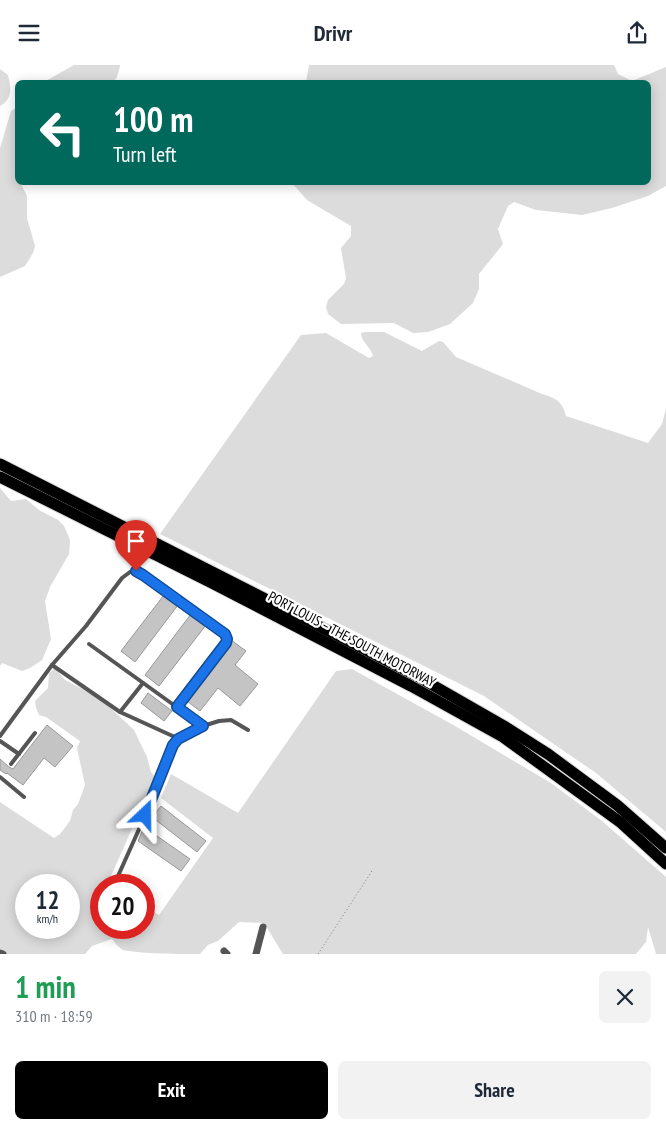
<!DOCTYPE html>
<meta charset="utf-8">
<style>
body{margin:0;font-family:"PT Sans Narrow",sans-serif;background:#f2f2f3;color:#1f2937;height:100vh;display:flex;flex-direction:column;font-size:19px;white-space:nowrap}
*{box-sizing:border-box;margin:0}
p{font-size:16px;color:#747a83}
.icon{flex:none;width:28px;height:28px;fill:none;stroke:currentColor;stroke-width:2;stroke-linecap:round;stroke-linejoin:round}
.map{position:relative;height:889px;overflow:hidden}
.side{display:flex;flex-direction:column;background:#fff;flex:1}
.side>*{flex:none}
.hud{position:absolute;left:15px;top:15px;width:636px;height:105px;border-radius:8px;box-shadow:0 2px 12px #0003;background:#00695c;color:#fff;overflow:hidden}
.speed{position:absolute;left:15px;top:809px;display:flex;gap:10px;font-size:25px;font-weight:700;text-align:center}
.speed>*{display:grid;place-content:center;width:65px;height:65px;border-radius:50%;background:#fff;box-shadow:0 2px 12px #0003;line-height:1}
.speed small{font-size:12px;font-weight:400}
.speed .limit{border:8px solid #d22;background:#fff;color:#111}
.pin{position:absolute;display:grid;place-items:center;width:42px;height:42px;color:#fff;margin:-51px -21px;border-radius:50% 50% 50% 0;rotate:-45deg;box-shadow:0 0 5px #0007}
.pin .icon{rotate:45deg}
.me{position:absolute;width:55px;margin:-28px;rotate:23deg;stroke-linejoin:round;filter:drop-shadow(0 0 4px #0008)}
.turn{display:flex;align-items:center;gap:18px;height:105px;padding:0 15px;font-size:22px}
.turn .icon{width:65px;height:65px;stroke-width:2.5}
.turn b{display:block;font-size:35px;line-height:42px}
.round{display:grid;place-items:center;flex:none;width:52px;height:52px;border-radius:8px;background:#f2f2f3}
.summary{display:flex;align-items:center;justify-content:space-between;height:85px;padding:0 15px}
h1{font-size:30px;font-weight:600;line-height:38px;color:#1e9e55}
.cta{display:flex;gap:10px;margin-top:auto;padding:10px 15px}
.cta a{flex:1;height:58px;border-radius:8px;background:#000;color:#fff;font-size:20px;font-weight:600;line-height:58px;text-align:center}
.cta a+a{background:#f2f2f3;color:#1f2937}
header{display:flex;justify-content:space-between;align-items:center;height:65px;padding:0 15px;background:#fff;font-size:22px;font-weight:600}
.map>svg:first-child{display:block}
.green{fill:#dcdcdc;fill-rule:evenodd}
.building{fill:#c4c4c4;stroke:#999}
.lines{fill:none;stroke-linecap:round;stroke-linejoin:round}
.trunk-casing{stroke:#dbdbdb;stroke-width:13}
.path{stroke:#777;stroke-width:1;stroke-dasharray:1 2.5;stroke-linecap:butt}
.service{stroke:#555;stroke-width:4}
.minor{stroke:#555;stroke-width:7}
.trunk{stroke:#000;stroke-width:11}
.route-casing{stroke:#114b97;stroke-width:12}
.route{stroke:#1a73e8;stroke-width:9}
.labels{text-anchor:middle;stroke-width:4.5;stroke-linejoin:round;paint-order:stroke}
.street-label{font-size:14px;fill:#000;stroke:#fff}
</style>
<header><svg class="icon" aria-label="menu" viewBox="0 0 24 24"><path d="M4 6h16M4 12h16M4 18h16"/></svg>Drivr<svg class="icon" aria-label="share" viewBox="0 0 24 24"><path d="M12 15V3M7 8l5-5 5 5M5 13v7h14v-7"/></svg></header>
<div class="map">
<svg width="666" height="889" viewBox="0 0 666 889">
<rect width="100%" height="100%" fill="#fff"/>
<g class="green">
<path d="M74,0H120V1L117,12L113,17H44Z"/>
<path d="M309,0H614L618,9L632,16L666,2V121L648,131L612,143L582,150L536,145L514,137L508,141L498,164L503,179L479,209V224L473,238L450,259L428,267L413,268L394,258L341,259L328,249L326,242L328,235L344,219L346,213L341,183L351,171V161L307,135L292,118H649V18L306,17Z"/>
<path d="M0,4L8,10C11,22 13,34 0,41Z"/>
<path d="M17,42L18,118H23L21,119L27,131V153L35,181L33,188L25,201L0,212V83L11,46Z"/>
<path d="M365,267H384L422,286L439,276L443,277L456,292L542,329C556,333 563,337 566,351L648,378L662,359L666,343V767L596,708L484,631L160,469L301,270L326,268L369,293L373,291C371,282 361,277 361,268Z"/>
<path d="M0,423L11,436L26,434L39,445L58,455L64,461L70,475L69,489L50,522L45,536L51,574L42,595L30,603L22,606L2,598L0,601Z"/>
<path d="M55,603L65,615L100,633L134,665L147,692L151,707L155,712L107,820H101V862H144V841L159,850L213,773L161,733L171,709L238,748L336,606L352,604L455,661L551,718L602,756L666,812V889H656L648,862L646,877L636,889H283L264,858L239,857L218,876L208,880L200,889C180,889 141,889 123,885C118,882 115,878 112,874L92,881L85,889H0V737L54,773L60,769L70,756L73,745L78,739L85,720L77,683L80,676L46,652L39,650L36,643L35,636L48,623L49,608ZM26,820H69V862H26Z"/>
</g>
<g class="building">
<path d="M164,530L178,540L135,597L121,586Z"/>
<path d="M191,549L206,560L159,621L145,610Z"/>
<path d="M231,575L246,586L235,600L258,619L240,641L218,623L200,646L187,636L229,581Z"/>
<path d="M148,628L172,646L164,656L141,638Z"/>
<path d="M47,660L73,681L55,702L44,693L23,720L7,708L6,709L0,705V694L9,702L13,704Z"/>
<path d="M161,741L206,776L197,787L152,752Z"/>
<path d="M144,762L190,794L181,806L138,776Z"/>
</g>
<g class="lines">
<g class="trunk-casing">
<g id="trunk">
<path d="M0,399L415,610L504,661L548,689L617,740L666,783"/>
<path d="M0,412L210,517L411,621L503,672L620,757L666,799"/>
</g>
</g>
<path class="path" d="M318,889L372,806"/>
<g class="service">
<path d="M89,579L203,661"/>
<path d="M52,600L120,647L177,673"/>
<path d="M120,647L143,618"/>
<path d="M0,671L52,600L86,561L122,513L130,507L136,506L143,510L225,569L227,574L226,579L177,642"/>
<path d="M0,676L19,689"/>
<path d="M11,699L35,668"/>
<path d="M0,712L24,732"/>
<path d="M114,820L153,733L173,680L177,673L203,661L219,656L231,655L248,665"/>
</g>
<g class="minor">
<path d="M224,886L227,889"/>
<path d="M0,888L3,889"/>
<path d="M256,889L263,862"/>
</g>
<use href="#trunk" class="trunk"/>
</g>
<g class="lines">
<g class="route-casing">
<path id="route" d="M136,506L143,510L225,569L227,574L226,578L177,642L203,661L178,674L173,680L145,750"/>
</g>
<use href="#route" class="route"/>
</g>
<g class="labels">
<g class="street-label">
<text transform="translate(352 574) rotate(28)" y="5">PORT LOUIS – THE SOUTH MOTORWAY</text>
</g>
</g>
</svg>
<div class="speed"><div>12<small>km/h</small></div><div class="limit">20</div></div>
<div class="pin" style="left:136px;top:506px;background:#d93025"><svg class="icon" aria-label="arrive" viewBox="0 0 24 24"><path d="M6 21V4h12l-3 4 3 4H6"/></svg></div>
<svg class="me" style="left:145px;top:750px" viewBox="-20 -20 40 40"><path d="M0-17L14 15 0 8-14 15z" fill="#1a73e8" stroke="#fff" stroke-width="4"/></svg>
<div class="hud">
<div class="turn"><svg class="icon" aria-label="left" viewBox="0 0 24 24"><path d="M17 20v-9H6M10 6l-5 5 5 5"/></svg><div><b>100 m</b>Turn left</div></div>
</div>
</div>
<section class="side">
<div class="summary"><div><h1>1 min</h1><p>310 m · 18:59</p></div><a class="round"><svg class="icon" aria-label="close" viewBox="0 0 24 24"><path d="M6 6l12 12M18 6L6 18"/></svg></a></div>
<div class="cta"><a>Exit</a><a>Share</a></div>
</section>
